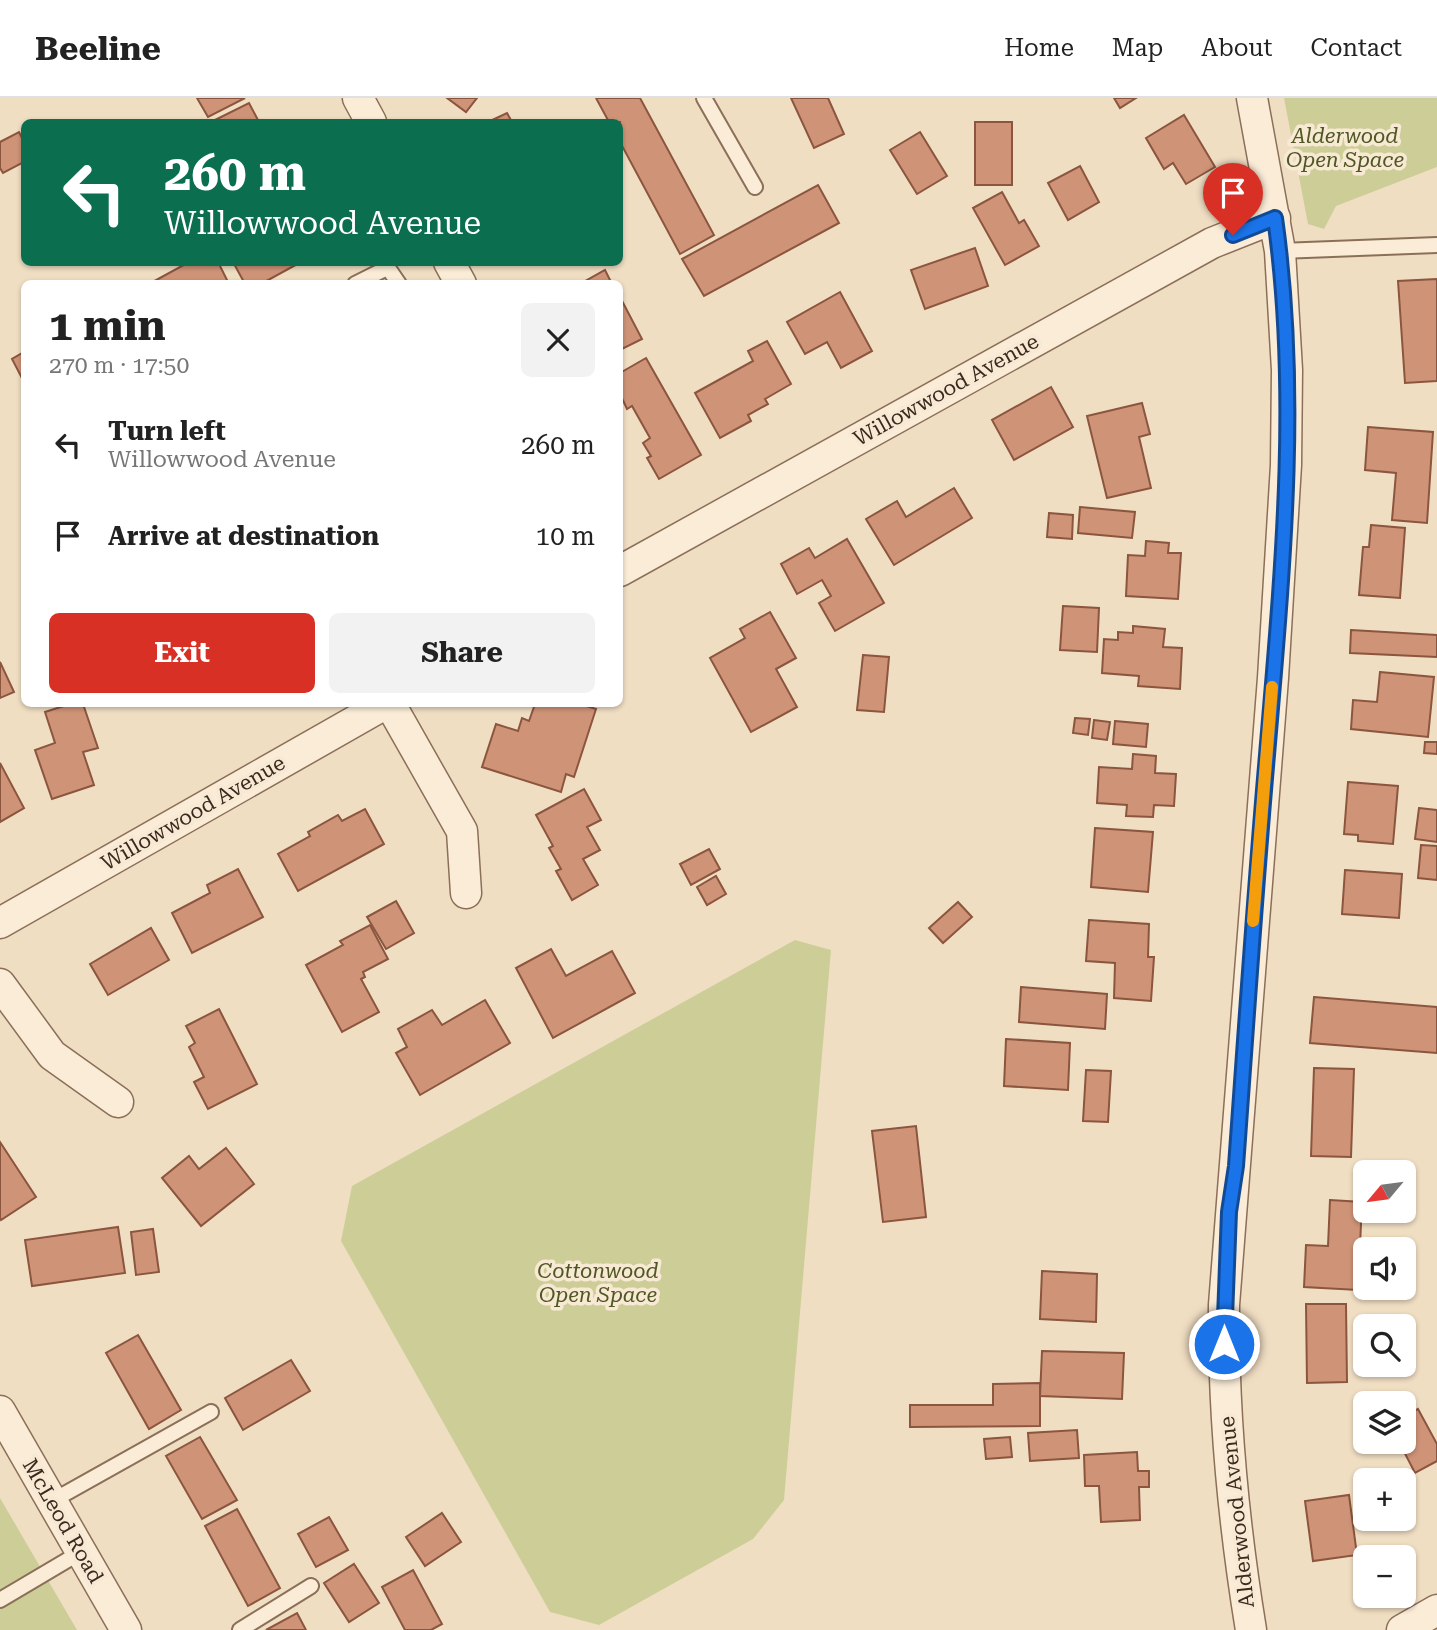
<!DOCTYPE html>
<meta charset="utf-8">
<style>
body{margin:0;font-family:"Roboto Serif",serif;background:#f2f2f2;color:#222;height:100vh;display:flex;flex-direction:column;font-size:26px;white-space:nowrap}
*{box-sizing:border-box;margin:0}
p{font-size:23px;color:#767676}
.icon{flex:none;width:38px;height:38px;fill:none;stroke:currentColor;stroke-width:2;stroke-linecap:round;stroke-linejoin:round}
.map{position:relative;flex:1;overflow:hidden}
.drawer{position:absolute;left:21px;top:182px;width:602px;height:427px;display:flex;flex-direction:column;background:#fff;border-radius:10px;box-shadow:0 2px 5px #0004}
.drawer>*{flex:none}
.hud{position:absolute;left:21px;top:21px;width:602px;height:147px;border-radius:10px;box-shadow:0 2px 5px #0004;background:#0b6e4f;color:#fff;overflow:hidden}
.needle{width:46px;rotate:241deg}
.fabs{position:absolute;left:1353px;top:1062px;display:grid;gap:14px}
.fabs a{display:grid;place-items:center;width:63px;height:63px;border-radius:10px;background:#fff;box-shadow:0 2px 5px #0004;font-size:35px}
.pin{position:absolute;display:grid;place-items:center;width:60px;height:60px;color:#fff;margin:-72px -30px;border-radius:50% 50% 50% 0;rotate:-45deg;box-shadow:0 0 7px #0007}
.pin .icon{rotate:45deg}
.me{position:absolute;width:77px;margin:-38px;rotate:0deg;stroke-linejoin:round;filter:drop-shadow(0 0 5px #0008)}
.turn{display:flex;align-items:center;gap:24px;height:147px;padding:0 28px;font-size:32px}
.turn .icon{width:91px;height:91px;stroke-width:2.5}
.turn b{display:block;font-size:49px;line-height:60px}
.round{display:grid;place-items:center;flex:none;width:74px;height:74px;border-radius:10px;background:#f2f2f2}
.head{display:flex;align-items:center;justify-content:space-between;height:119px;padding:0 28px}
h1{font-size:42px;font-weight:700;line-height:52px}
.primary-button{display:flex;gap:14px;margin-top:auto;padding:14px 28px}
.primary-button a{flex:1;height:80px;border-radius:10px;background:#d93025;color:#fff;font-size:28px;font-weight:700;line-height:80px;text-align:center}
.primary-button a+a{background:#f2f2f2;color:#222}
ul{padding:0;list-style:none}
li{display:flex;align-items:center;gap:21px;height:91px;padding:0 28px}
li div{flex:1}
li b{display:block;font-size:26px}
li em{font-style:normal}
header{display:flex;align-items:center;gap:42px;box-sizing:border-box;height:98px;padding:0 35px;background:#fff;border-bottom:2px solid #e0e0e0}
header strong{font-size:33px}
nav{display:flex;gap:38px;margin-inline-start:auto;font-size:24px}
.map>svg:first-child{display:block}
.green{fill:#cdce97}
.building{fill:#cf9478;stroke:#8b553e;stroke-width:2}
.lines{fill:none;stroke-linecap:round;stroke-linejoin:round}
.service-casing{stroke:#8b6f59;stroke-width:18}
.minor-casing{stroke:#8b6f59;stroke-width:33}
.service{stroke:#faecd7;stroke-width:14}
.minor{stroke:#faecd7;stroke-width:30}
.route-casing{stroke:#114b97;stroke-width:18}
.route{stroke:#1a73e8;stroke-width:12}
.slow{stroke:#f59e0b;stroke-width:12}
.labels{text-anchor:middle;stroke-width:7;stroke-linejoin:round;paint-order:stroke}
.park-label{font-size:21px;font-style:italic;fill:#4f5724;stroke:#f7e9d3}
.street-label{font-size:21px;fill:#3a291e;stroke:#f7e9d3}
</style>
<header>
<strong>Beeline</strong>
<nav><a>Home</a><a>Map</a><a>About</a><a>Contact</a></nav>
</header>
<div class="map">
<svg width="1437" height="1532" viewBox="0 0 1437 1532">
<rect width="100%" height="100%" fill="#f0dec3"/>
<g class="green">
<path d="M1284,0H1437V69L1336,108L1324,131L1308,126Z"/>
<path d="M795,842L831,852L784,1402L753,1441L599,1527L550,1514L341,1143L352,1088Z"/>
<path d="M0,1400L77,1532H0Z"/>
</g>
<g class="building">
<path d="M197,0H245L208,19Z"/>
<path d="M447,0H477L466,14Z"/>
<path d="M596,0H640L714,137L680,156L620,44V24H609Z"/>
<path d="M791,0H828L844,36L814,50Z"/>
<path d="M1114,0H1136L1120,10Z"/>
<path d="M249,5L259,24H211Z"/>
<path d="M507,15L512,24H488Z"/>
<path d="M1184,17L1215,69L1186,86L1173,65L1164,71L1146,40Z"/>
<rect x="975" y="24" width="37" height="63"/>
<path d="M19,34L24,44V64L3,75L0,70V44Z"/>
<path d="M920,34L947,78L917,96L890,52Z"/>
<path d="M1080,68L1099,104L1068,122L1048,85Z"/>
<path d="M818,87L839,125L704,198L682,161Z"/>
<path d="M1002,94L1019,125L1024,122L1039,148L1005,167L973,110Z"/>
<path d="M975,150L988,188L925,211L911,172Z"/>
<path d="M189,164H218L229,186H149Z"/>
<path d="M233,164H301L261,186H245Z"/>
<path d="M605,172L612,186H580Z"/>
<path d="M1437,181V283L1405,285L1398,183Z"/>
<path d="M840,194L872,253L841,270L827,244L805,256L787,224Z"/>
<path d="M620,199L642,241L620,252Z"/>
<path d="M767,243L791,286L765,301L768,306L748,317L751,323L720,340L695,295L753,263L748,253Z"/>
<path d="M24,254V284L12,261Z"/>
<path d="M646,260L701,357L659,381L647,360L651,358L643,345L650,340L632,308L627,311L620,296V275Z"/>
<path d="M1051,289L1073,329L1014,362L992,322Z"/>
<path d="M1142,305L1150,336L1139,339L1151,390L1107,400L1087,318Z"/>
<path d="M1368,329L1433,334L1427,425L1392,422L1396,375L1365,372Z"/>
<path d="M954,390L972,420L894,467L866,421L897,403L906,419Z"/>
<path d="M1080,409L1135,414L1132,440L1078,435Z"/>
<path d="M1049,415L1073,417L1072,441L1047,439Z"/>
<path d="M1371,427L1405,430L1400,500L1359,497L1363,449H1369Z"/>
<path d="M847,441L884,505L835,533L819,505L831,498L822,482L797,496L781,466L809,450L815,460Z"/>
<path d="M1146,443L1169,445L1168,455H1181L1178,501L1126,498L1128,457L1145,458Z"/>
<path d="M1063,508L1099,510L1097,554L1060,552Z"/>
<path d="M770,514L796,560L776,571L797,609L751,634L710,560L745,540L740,531Z"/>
<path d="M1133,528L1165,531L1163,549L1182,550L1180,591L1138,588L1139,578L1102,575L1104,541L1118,542V534L1133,535Z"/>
<path d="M1351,532L1437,537V559L1350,555Z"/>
<path d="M863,557L889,559L884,614L857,612Z"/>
<path d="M0,564L14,594L0,600Z"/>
<path d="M1380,574L1434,579L1428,639L1351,631L1353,602L1377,604Z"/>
<path d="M70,606H83L98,650L83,654L94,687L52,701L35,652L55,645L45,614Z"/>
<path d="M535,606H580L596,611L574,679L566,676L561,694L482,669L496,626L518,633L522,620L529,623Z"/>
<path d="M1075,620L1090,621L1088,637L1073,635Z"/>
<path d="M1094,622L1110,624L1107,642L1092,640Z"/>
<path d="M1115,623L1148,626L1146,649L1113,646Z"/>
<path d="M1425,644H1437V656L1424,655Z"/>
<path d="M1133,656L1156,658L1155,675L1176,676L1174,708L1154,707L1153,719L1126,718L1127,707L1097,705L1099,669L1132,671Z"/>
<path d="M0,665L24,710L0,724Z"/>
<path d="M1348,684L1398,688L1393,746L1358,743V737L1344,736Z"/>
<path d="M584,691L601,722L587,729L600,752L583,761L598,787L572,802L556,773L561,771L549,750L553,748L536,717Z"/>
<path d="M1419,710L1437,712V744L1415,741Z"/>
<path d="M365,711L384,746L298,793L278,756L310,738L308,734L338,717L342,723Z"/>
<path d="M1095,730L1153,734L1148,794L1091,789Z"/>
<path d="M1421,747L1437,748V782L1418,780Z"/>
<path d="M709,751L720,771L691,787L680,766Z"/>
<path d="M238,771L263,819L192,855L172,815L210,795L207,787Z"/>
<path d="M1345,772L1402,776L1399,820L1342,816Z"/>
<path d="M716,778L726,796L707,807L697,789Z"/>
<path d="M396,803L414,835L386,851L367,819Z"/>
<path d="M958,804L972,819L943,845L929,830Z"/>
<path d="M1089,822L1149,826L1148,859H1154L1151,903L1114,900L1115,865L1086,863Z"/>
<path d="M370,827L388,861L363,874L365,879L361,881L379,914L342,934L306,867L343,847L340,843Z"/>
<path d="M151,830L169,862L108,897L90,866Z"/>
<path d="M551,851L566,878L612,853L635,895L553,940L516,870Z"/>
<path d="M1021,889L1107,896L1105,931L1019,924Z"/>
<path d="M1314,899L1437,909V955L1310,945Z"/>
<path d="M485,902L510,945L420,997L396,955L407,949L398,931L432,912L442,927Z"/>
<path d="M219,911L257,986L208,1011L194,984L204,979L189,949L195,945L186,928Z"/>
<path d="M1006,941L1070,945L1068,992L1004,988Z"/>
<path d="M1314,970L1354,971L1351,1059L1311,1058Z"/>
<path d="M1086,972L1111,973L1108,1024L1083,1023Z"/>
<path d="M916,1028L926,1119L883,1124L872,1033Z"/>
<path d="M0,1044L36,1099L1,1122L0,1120Z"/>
<path d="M226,1050L254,1086L201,1128L162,1080L189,1058L199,1071Z"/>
<path d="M1330,1102L1362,1104L1358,1192L1304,1189L1306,1147L1328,1148Z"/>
<path d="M118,1129L125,1175L32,1188L25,1142Z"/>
<path d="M153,1131L159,1174L136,1177L131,1134Z"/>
<path d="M1042,1173L1097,1176L1096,1224L1040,1221Z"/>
<path d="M1306,1206H1346L1347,1284L1307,1285Z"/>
<path d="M138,1237L181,1312L149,1331L106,1255Z"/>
<path d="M1042,1253L1124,1255L1122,1301L1040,1298Z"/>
<path d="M291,1262L310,1293L243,1332L225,1300Z"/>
<path d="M1040,1285V1328L910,1329V1307H993V1286Z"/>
<path d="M1418,1311L1437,1346V1363L1415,1375L1399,1344H1404V1319Z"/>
<path d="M1077,1332L1079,1360L1030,1363L1028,1335Z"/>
<path d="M200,1339L237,1402L202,1421L166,1358Z"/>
<path d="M1010,1339L1012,1359L986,1361L984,1341Z"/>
<path d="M1137,1354L1138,1373H1149V1389H1139L1140,1422L1101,1424L1099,1388H1085L1084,1357Z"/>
<path d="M1349,1397L1357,1457L1313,1463L1305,1403Z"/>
<path d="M237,1411L280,1490L248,1508L205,1428Z"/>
<path d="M442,1415L461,1444L425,1468L406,1439Z"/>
<path d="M329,1419L348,1452L316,1469L298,1436Z"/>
<path d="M354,1466L379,1505L349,1524L324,1485Z"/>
<path d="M413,1472L442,1526L431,1532H405L382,1489Z"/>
<path d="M297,1515L306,1532H266Z"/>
</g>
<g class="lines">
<g class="service-casing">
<g id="service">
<path d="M704,0L755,89"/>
<path d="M1280,153L1437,147"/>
<path d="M384,164L399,186"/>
<path d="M355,186L387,170"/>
<path d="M52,1403L211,1314"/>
<path d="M0,1502L81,1454"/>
<path d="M240,1532L311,1488"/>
</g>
</g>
<g class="minor-casing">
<g id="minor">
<path d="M358,0L371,24"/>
<path d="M449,164L461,186"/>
<path d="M620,473L1212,145L1275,120"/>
<path d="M390,606L462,733L466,795"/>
<path d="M0,825L385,606"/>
<path d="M0,886L52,957L118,1004"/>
<path d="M0,1313L126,1532"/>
<path d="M1251,1532C1233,1422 1223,1318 1224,1207L1273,580L1286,367L1287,272L1280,153L1252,0"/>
<path d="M1402,1532L1437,1512"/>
</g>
</g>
<use href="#service" class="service"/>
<use href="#minor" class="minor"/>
</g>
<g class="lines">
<g class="route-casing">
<path id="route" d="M1224,1246L1229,1114L1236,1068C1246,931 1255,794 1267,657C1282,479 1300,298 1275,120L1233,137"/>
</g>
<use href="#route" class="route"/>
<path class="slow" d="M1253,823L1272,589"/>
</g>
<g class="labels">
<g class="park-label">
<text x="1345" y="45">Alderwood<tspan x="1345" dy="24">Open Space</tspan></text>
<text x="598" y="1180">Cottonwood<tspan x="598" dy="24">Open Space</tspan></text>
</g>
<g class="street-label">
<text transform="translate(946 292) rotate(-29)" y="7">Willowwood Avenue</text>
<text transform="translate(193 715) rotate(-30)" y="7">Willowwood Avenue</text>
<text transform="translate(1237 1414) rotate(-96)" y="7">Alderwood Avenue</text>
<text transform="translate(63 1423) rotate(60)" y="7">McLeod Road</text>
</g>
</g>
</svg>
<div class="fabs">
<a><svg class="needle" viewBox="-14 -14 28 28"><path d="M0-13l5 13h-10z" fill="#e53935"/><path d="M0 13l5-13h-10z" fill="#767676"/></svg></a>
<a><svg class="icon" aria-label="sound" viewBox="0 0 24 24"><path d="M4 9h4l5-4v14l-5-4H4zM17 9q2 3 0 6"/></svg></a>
<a><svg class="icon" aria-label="search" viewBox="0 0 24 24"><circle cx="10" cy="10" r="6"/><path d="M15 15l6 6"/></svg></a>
<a><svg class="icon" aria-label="layers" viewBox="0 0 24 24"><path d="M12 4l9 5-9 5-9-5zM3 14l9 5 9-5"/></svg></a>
<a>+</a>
<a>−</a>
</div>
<div class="pin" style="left:1233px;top:137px;background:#d93025"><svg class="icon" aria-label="arrive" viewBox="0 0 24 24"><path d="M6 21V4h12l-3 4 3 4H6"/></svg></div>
<svg class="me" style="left:1224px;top:1246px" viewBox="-20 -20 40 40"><circle r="17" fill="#1a73e8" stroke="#fff" stroke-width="3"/><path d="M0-11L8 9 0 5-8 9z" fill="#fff"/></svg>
<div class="hud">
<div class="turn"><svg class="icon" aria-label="left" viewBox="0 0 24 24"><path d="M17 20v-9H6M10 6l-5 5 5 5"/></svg><div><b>260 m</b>Willowwood Avenue</div></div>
</div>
<section class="drawer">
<div class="head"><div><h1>1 min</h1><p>270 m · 17:50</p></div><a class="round"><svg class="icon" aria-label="close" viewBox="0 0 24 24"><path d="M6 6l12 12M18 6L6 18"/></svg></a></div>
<ul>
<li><svg class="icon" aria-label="left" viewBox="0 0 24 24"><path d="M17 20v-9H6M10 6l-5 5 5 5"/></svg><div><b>Turn left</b><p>Willowwood Avenue</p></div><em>260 m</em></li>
<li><svg class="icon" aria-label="arrive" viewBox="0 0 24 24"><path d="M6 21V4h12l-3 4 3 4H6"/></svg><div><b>Arrive at destination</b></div><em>10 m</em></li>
</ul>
<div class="primary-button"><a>Exit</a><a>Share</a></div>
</section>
</div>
